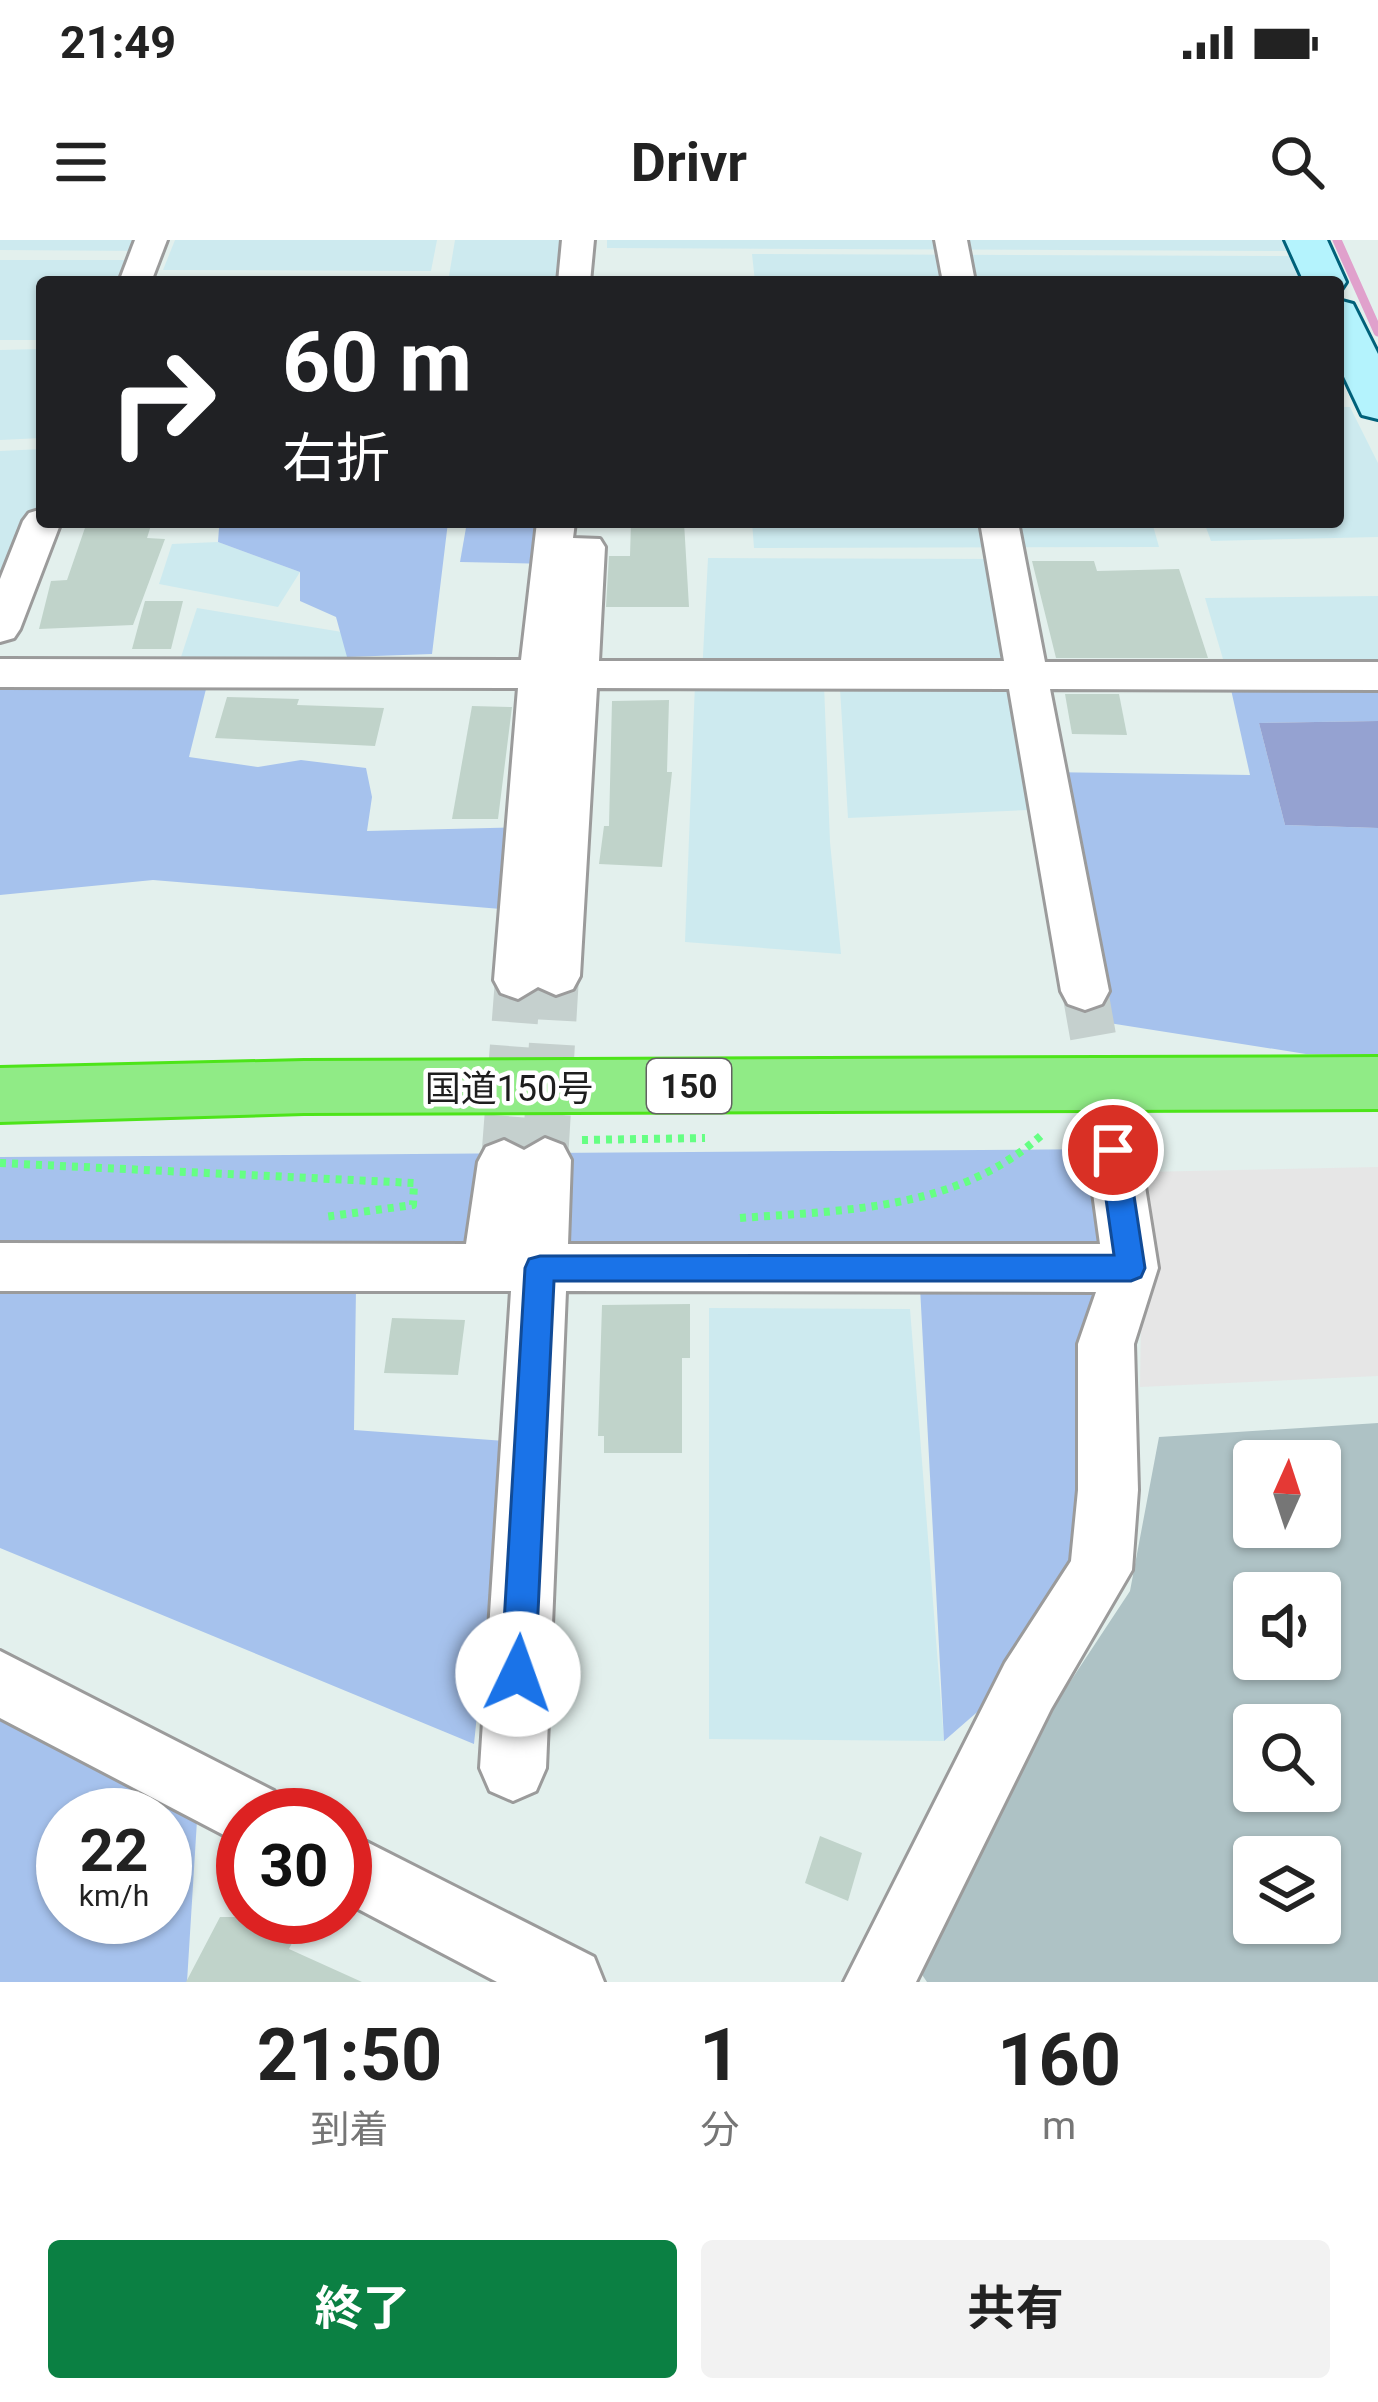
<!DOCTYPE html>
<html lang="ja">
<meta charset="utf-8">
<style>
body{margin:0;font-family:Roboto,"Noto Sans JP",sans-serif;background:#f2f2f2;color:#222;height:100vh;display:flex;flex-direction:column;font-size:45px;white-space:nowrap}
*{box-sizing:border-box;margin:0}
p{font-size:39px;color:#767676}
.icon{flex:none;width:66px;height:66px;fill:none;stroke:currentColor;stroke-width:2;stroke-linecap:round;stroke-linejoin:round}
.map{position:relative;height:1742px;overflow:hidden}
.panel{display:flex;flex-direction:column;background:#fff;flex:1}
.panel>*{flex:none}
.hud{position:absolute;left:36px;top:36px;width:1308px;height:252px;border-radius:12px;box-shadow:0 3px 9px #0004;background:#202124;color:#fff;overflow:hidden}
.needle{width:78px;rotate:3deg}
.tools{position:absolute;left:1233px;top:1200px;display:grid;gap:24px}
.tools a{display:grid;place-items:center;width:108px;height:108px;border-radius:12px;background:#fff;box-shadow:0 3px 9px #0004;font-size:60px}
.speed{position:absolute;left:36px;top:1548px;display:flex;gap:24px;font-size:60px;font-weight:700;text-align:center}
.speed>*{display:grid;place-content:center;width:156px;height:156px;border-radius:50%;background:#fff;box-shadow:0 3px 9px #0004;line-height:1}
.speed small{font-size:30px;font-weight:400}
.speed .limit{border:18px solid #d22;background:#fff;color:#111}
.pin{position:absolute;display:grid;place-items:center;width:102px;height:102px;color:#fff;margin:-51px;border:6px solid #fff;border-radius:50%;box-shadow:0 3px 12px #0007}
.me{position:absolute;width:132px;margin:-66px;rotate:3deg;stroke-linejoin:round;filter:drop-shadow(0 0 9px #0008)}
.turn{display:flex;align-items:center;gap:42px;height:252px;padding:0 48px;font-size:54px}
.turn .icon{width:156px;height:156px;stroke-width:2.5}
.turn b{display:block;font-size:84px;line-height:102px}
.eta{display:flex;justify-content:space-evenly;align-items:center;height:204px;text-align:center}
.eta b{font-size:72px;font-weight:700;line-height:84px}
.button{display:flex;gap:24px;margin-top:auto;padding:24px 48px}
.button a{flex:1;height:138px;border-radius:12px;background:#0b8043;color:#fff;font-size:48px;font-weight:700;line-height:138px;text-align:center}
.button a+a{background:#f2f2f2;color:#222}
.status{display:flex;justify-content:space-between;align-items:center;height:84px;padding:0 60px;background:#fff;direction:ltr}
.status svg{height:33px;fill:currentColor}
header{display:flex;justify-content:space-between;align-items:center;height:156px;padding:0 48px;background:#fff;font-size:54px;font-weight:700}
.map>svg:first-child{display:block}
.construction{fill:#aec2c5;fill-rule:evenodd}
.farmland{fill:#cdeaef}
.grass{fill:#a6c2ed;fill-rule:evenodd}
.forest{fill:#95a2d1}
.parking{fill:#e6e6e6}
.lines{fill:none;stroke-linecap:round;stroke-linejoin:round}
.stream{stroke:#e0a1cc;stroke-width:9}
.building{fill:#c0d3ca}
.street-tunnel{stroke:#c5d0ce;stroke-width:46;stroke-dasharray:46 24;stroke-linecap:butt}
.street-casing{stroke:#9b9b9b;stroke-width:6}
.secondary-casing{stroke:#00617a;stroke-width:6}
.highway-casing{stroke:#4de41a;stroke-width:6}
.path{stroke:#65ff83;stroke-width:8;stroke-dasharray:6 6;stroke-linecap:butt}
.street{fill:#fff;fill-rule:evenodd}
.secondary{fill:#b4f3fd;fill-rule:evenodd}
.highway{fill:#90eb86;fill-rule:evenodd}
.route{fill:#1a73e8;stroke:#114b97;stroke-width:3}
.labels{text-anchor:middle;stroke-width:9;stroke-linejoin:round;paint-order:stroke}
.shield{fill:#fff;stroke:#626262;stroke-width:3}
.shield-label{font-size:33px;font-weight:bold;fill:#1e1e1e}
.street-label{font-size:36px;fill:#1e1e1e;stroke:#fff}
</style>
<div class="status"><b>21:49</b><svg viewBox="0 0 49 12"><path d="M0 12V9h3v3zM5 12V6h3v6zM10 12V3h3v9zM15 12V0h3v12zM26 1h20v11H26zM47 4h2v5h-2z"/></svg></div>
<header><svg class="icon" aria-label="menu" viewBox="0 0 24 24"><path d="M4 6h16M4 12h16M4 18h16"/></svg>Drivr<svg class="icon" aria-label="search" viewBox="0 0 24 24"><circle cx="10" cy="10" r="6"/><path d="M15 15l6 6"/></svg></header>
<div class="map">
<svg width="1378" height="1742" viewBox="0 0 1378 1742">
<rect width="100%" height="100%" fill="#e3f0ed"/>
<path class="construction" d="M1378,1183V1742H927L899,1701L1130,1351L1159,1197ZM1254,1221H1320V1287H1254ZM1254,1353H1320V1419H1254ZM1254,1485H1320V1551H1254ZM1254,1617H1320V1683H1254Z"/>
<g class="farmland">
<path d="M0,0H151L147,11L0,10Z"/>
<path d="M175,0H437L431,31L163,30Z"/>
<path d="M455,0H578L574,42H448Z"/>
<path d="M607,0H1292L1296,11L607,8Z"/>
<path d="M752,14L1297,16L1307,42H755Z"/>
<path d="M0,20H143L135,42H42V100H0Z"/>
<path d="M42,109V198L0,200V110Z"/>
<path d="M1338,167H1350L1378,223V297L1211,301L1204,282H1338Z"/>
<path d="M42,209V281L0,389V211Z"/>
<path d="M752,282H1152L1159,307L754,308Z"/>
<path d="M218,302L300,332L278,367L159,344L172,304Z"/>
<path d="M708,318L1006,319L1039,435H702Z"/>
<path d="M1378,356V432L1228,436L1205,358Z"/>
<path d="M197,368L348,393L347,417L180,420Z"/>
<path d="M695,443L824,444L830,602L841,714L685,702Z"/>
<path d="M1029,447L1052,569L848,578L840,449Z"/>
<path d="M709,1068L910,1069L944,1501L709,1499Z"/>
</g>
<g class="grass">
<path d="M238,282H448L432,414L347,417L336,377L300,361V332L218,302L219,288Z"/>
<path d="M467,282H556L551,324L460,322Z"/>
<path d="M210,433L189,517L258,527L301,520L366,528L372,557L367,591L530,587L526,671L153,640L0,655V436Z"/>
<path d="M1228,436H1378V481L1259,483L1285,585L1378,588V815L1306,814L1090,780L1095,716L1044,532L1250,535Z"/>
<path d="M1113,909L1101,1330L1053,1406L944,1501L919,1028L0,1009V917Z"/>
<path d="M356,1048L354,1190L505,1201L474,1504L0,1308V1050Z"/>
<path d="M0,1439L199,1548L187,1742H0ZM63,1575H165V1677H63Z"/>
</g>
<path class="forest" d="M1378,481V588L1285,585L1259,483Z"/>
<path class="parking" d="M1378,927V1136L1140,1147L1143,932Z"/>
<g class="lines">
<path class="stream" d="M1337,0L1378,92"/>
</g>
<g class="building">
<path d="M87,282H152L147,298L165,299L133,385L39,389L51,341L67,340Z"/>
<path d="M631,282H684L689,367H606L609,316H630Z"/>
<path d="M1032,321H1094L1097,331L1179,329L1208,418H1056Z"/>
<path d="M145,361H183L171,409H132Z"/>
<path d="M1065,454H1119L1127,495L1072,494Z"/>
<path d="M227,457L299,459L297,465L384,468L375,506L215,498Z"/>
<path d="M669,460L667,532H672L662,627L599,624L604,586H609L612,461Z"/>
<path d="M472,466L512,467L498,579H452Z"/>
<path d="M690,1064V1118H682V1213H604V1196H598L602,1065Z"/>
<path d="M392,1078L465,1080L458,1135L384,1133Z"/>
<path d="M820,1596L862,1613L848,1661L805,1643Z"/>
<path d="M220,1677H305L289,1709L362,1742H186Z"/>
</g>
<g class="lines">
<g class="street-tunnel">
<path d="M1085,751L1113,909"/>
<path d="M545,920L556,736"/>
<path d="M504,922L518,740"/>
</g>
<g class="street-casing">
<g id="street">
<path d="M135,0H167L151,42H119Z"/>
<path d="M562,0H594L590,42H558Z"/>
<path d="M935,0H967L975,42H943Z"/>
<path d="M42,269V282H61L20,389L14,398L0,402V339L23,281L29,273Z"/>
<path d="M537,282H575L573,298L600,299L605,307L599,421H1004L980,282H1018L1045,422H1378V450L1050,449L1109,751L1102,764L1085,770L1068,764L1061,751L1009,449L597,448L580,736L573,749L556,755L538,747L518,759L501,753L494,740L518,448L0,447V419L521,420Z"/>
<path d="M1113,887L1131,894L1139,909L1158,1028L1134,1104L1138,1250L1132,1330L1051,1469L916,1742H844L1005,1423L1071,1321L1078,1250V1104L1096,1052L566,1051L546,1528L536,1551L513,1561L490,1551L480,1528L511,1051H0V1003L466,1004L478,922L486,907L504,900L524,910L545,898L563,905L571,920L568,1004H1100L1087,909L1095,894Z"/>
<path d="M0,1411L274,1551L283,1575H243V1605L0,1478Z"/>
<path d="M345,1591L594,1717L604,1742H497L345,1662Z"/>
</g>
</g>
<g class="secondary-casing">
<g id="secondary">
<path d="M1285,0H1327L1346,42L1340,51L1338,42H1304Z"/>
<path d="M1338,60L1353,64L1378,114V179L1362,175L1338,124Z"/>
</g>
</g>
<g class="highway-casing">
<path id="highway" d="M1378,817V869L304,873L0,882V828L304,821Z"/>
</g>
<g class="path">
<path d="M582,900L705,898"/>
<path d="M0,923L414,943L413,965L324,977"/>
<path d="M740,978C849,970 960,970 1045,892"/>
</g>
<use href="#street" class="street"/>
<use href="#secondary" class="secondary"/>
<use href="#highway" class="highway"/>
</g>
<path class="route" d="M1113,898L1123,901L1127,910L1145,1028L1141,1037L1131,1041H554L535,1434L530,1446L518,1451L506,1446L501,1434L525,1028L529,1019L540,1016L1114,1015L1099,910L1103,901Z"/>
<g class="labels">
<rect class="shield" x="647" y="819" width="84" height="54" rx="9"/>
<g class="shield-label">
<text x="689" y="858">150</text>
</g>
<g class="street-label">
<text x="509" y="861">国道150号</text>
</g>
</g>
</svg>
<div class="tools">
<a><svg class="needle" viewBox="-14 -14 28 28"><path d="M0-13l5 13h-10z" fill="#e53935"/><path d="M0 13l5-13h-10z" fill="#767676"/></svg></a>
<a><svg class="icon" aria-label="sound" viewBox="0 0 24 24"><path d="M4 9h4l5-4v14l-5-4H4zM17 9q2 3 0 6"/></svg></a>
<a><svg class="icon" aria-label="search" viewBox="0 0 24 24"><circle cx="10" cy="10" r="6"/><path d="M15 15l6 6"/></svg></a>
<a><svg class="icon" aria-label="layers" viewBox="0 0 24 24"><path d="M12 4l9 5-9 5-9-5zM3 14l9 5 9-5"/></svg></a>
</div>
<div class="speed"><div>22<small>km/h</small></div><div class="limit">30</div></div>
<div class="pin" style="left:1113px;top:910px;background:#d93025"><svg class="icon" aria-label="arrive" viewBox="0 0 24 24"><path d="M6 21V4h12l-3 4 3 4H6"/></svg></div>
<svg class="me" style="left:518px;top:1434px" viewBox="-20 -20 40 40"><circle r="19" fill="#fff"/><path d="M0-13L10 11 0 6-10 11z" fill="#1a73e8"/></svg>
<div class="hud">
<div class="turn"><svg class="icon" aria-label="right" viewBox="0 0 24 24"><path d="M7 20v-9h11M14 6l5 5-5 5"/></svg><div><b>60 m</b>右折</div></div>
</div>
</div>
<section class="panel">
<div class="eta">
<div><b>21:50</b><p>到着</p></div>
<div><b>1</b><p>分</p></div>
<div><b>160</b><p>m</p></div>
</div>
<div class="button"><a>終了</a><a>共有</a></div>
</section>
